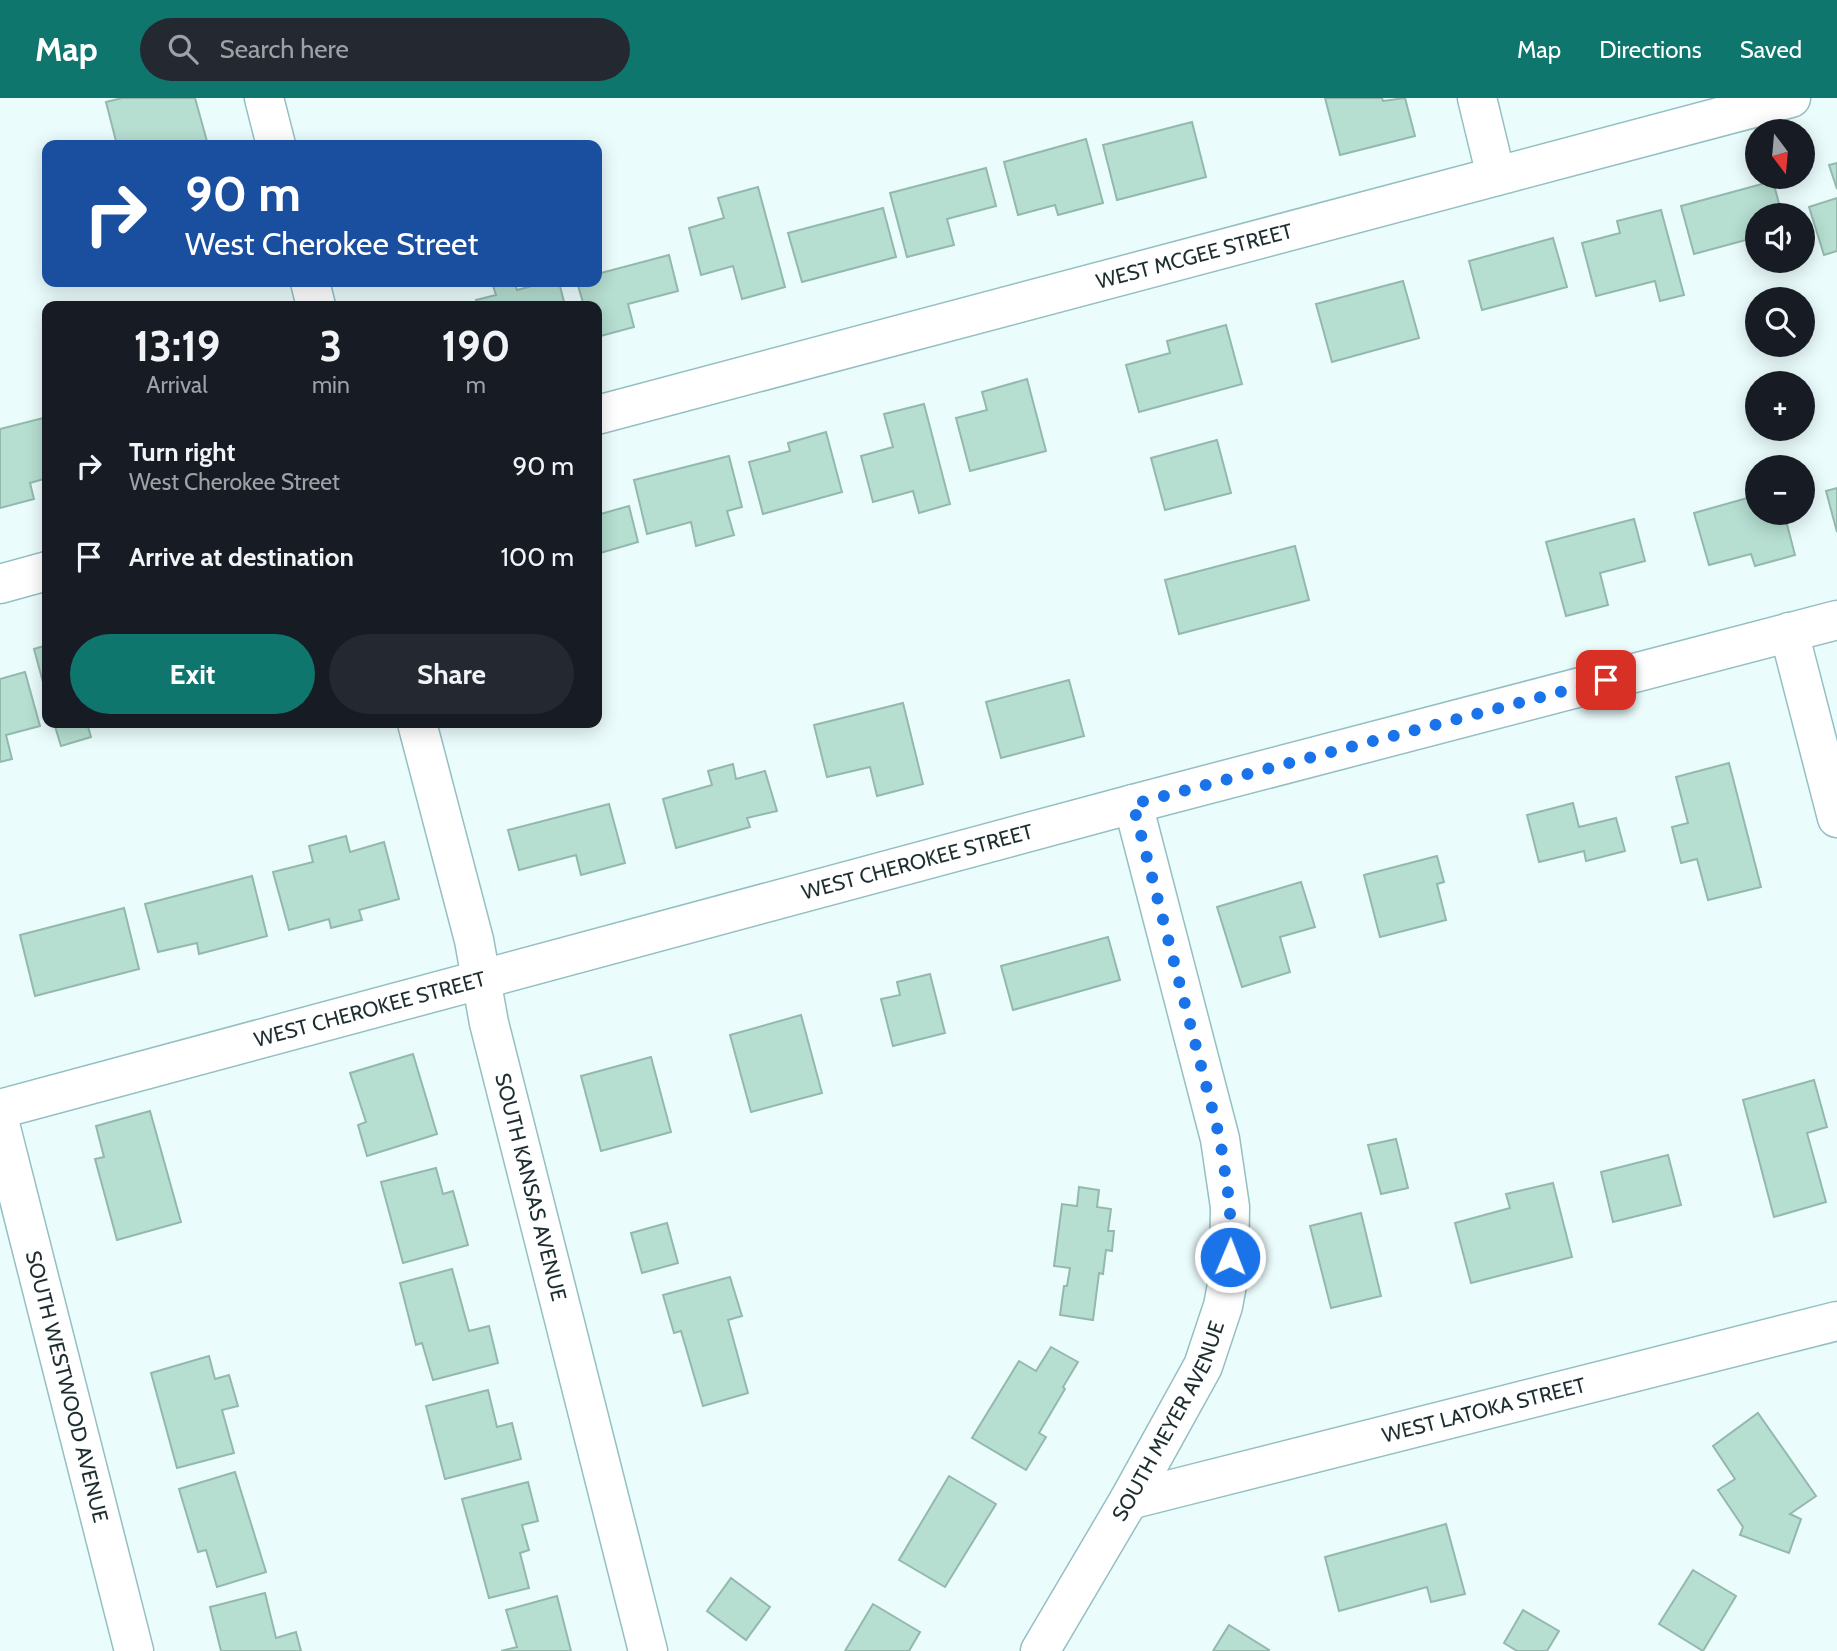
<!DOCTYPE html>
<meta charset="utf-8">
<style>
body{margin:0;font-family:Cabin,sans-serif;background:#242831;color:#f1f3f6;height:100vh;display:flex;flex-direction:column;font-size:26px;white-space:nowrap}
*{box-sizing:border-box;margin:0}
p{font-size:23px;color:#9ea1a6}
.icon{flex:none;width:38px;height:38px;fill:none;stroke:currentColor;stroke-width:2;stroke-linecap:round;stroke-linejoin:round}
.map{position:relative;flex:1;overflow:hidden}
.panel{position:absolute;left:42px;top:203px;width:560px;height:427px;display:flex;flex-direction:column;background:#171b24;border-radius:14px;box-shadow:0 4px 18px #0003}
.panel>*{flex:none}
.banner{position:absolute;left:42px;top:42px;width:560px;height:147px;border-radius:14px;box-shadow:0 4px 18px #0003;background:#1a4fa0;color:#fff;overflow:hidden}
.needle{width:46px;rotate:164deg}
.controls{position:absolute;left:1745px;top:21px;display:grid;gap:14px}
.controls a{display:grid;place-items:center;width:70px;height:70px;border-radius:50%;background:#171b24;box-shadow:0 4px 18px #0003;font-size:35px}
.pin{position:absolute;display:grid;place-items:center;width:60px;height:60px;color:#fff;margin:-30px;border-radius:14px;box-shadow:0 4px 10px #0006}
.me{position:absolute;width:77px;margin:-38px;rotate:1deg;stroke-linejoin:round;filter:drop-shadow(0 0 5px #0008)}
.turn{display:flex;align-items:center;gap:24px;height:147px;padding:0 28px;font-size:32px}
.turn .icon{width:91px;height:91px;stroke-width:2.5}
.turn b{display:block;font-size:49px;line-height:60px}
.eta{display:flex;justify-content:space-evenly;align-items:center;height:119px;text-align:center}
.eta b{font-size:42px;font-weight:700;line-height:49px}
.action{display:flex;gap:14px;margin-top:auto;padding:14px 28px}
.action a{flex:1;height:80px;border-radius:42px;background:#0f766e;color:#fff;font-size:28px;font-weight:700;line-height:80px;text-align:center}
.action a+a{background:#242831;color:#f1f3f6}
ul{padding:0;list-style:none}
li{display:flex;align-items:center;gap:21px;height:91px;padding:0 28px}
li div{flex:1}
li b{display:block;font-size:26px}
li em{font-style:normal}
header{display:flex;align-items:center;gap:42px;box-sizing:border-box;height:98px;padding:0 35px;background:#0f766e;color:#fff}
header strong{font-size:33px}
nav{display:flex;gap:38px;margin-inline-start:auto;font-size:24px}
.search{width:490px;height:63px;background:#242831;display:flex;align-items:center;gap:18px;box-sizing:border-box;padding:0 24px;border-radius:38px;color:#9ea1a6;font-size:26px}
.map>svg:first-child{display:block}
.building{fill:#b6ded1;stroke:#93b9ad;stroke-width:2}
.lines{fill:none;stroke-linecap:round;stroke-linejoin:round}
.street-casing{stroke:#95bfc3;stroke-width:41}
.street{stroke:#fff;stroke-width:38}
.route{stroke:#1a73e8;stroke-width:12;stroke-dasharray:0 21.6}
.labels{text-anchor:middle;stroke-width:7;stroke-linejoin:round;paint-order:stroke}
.street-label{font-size:21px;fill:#1e2e30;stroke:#fff}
</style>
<header>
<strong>Map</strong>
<div class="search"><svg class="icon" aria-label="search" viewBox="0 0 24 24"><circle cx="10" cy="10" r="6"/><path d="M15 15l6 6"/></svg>Search here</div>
<nav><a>Map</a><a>Directions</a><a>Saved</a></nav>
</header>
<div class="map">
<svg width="1837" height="1553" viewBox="0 0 1837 1553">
<rect width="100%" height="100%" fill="#ebfcfd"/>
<g class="building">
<path d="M122,0H195L208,47H117L106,4Z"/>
<path d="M1325,0H1382L1383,3L1405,0L1415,38L1340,57Z"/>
<path d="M1192,24L1206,79L1117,102L1103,47Z"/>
<path d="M1086,41L1103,105L1058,117L1055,107L1018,117L1004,64Z"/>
<path d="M1837,65V91L1829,67Z"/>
<path d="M986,70L996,108L947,121L954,147L907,159L890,95Z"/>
<path d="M1773,83L1782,117H1757V139L1694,156L1681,108Z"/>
<path d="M758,89L785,189L742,201L733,168L701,177L689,130L724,120L718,100Z"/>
<path d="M1837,100V153L1824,157L1809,109Z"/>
<path d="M883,110L896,159L802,184L788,135Z"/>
<path d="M1661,112L1684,197L1660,203L1655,183L1596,198L1582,145L1620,135L1617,123Z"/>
<path d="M1553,140L1567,189L1482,212L1469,163Z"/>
<path d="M669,157L678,193L628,206L634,229L597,239V208H584L577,184H597V176Z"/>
<path d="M1403,183L1419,240L1332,264L1316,206Z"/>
<path d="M496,184H514L517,192L547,184H559L565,208H478L476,202L496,197L492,185Z"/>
<path d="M1226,227L1242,286L1139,314L1126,267L1170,255L1167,243Z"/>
<path d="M1027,281L1046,353L970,373L956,320L987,312L982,294Z"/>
<path d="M924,306L950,406L919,415L913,393L873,404L861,358L893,349L884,316Z"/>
<path d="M47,319V380L30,385L34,401L0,410V331Z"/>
<path d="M826,334L842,394L763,416L749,364L790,353L788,345Z"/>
<path d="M1217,342L1231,395L1165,412L1151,360Z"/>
<path d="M729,358L742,409L727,413L734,437L696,448L691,424L647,436L634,382Z"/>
<path d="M1757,382V415H1784L1795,457L1755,468L1751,456L1709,467L1694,415L1751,399L1747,384Z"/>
<path d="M1837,390V434L1826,393Z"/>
<path d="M629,408L638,444L597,456V417Z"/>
<path d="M1634,421L1645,463L1600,475L1608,507L1566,518L1546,444Z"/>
<path d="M1295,448L1309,502L1179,536L1165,482Z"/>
<path d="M47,547V599L34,551Z"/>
<path d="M25,574L40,628L6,637L12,661L0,664V581Z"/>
<path d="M1069,582L1084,638L1001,660L986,604Z"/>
<path d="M903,605L923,686L877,698L870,669L827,679L814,627Z"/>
<path d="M54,625H87L91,639L61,648Z"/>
<path d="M1729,665L1761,789L1708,802L1697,761L1681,765L1672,729L1688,725L1676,679Z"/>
<path d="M733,666L736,681L765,673L777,713L747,720L750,729L676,750L663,701L712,687L708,673Z"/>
<path d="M1573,705L1579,729L1616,720L1625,753L1586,763L1584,753L1539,764L1527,717Z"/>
<path d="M609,706L625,765L581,777L576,757L519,772L508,732Z"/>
<path d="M346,738L350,754L384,744L399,801L359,812L362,822L331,830L329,821L289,832L273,774L313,764L309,748Z"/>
<path d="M1437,758L1444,784L1437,786L1446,822L1380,839L1364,777Z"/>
<path d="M252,778L267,838L199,856L197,845L158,854L145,806Z"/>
<path d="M1301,784L1315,829L1280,839L1290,874L1242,889L1217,809Z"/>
<path d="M124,810L139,871L35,898L20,837Z"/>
<path d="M1108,839L1120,882L1013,912L1001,868Z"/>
<path d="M930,876L945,935L893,948L881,901L900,897L897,884Z"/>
<path d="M801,917L822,995L751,1014L730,937Z"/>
<path d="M413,956L437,1036L367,1058L358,1027L366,1024L350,975Z"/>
<path d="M651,959L671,1034L601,1053L581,978Z"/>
<path d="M1814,982L1827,1029L1807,1035L1826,1104L1774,1119L1743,1002Z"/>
<path d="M150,1013L181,1124L117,1142L95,1061L104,1059L96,1028Z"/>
<path d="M1396,1041L1408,1090L1381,1096L1368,1047Z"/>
<path d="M1668,1057L1681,1107L1613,1124L1601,1074Z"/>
<path d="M436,1070L443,1096L453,1093L468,1147L403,1165L381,1084Z"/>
<path d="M1553,1085L1572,1159L1471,1185L1455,1125L1510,1110L1506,1096Z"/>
<path d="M1079,1089L1099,1092L1097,1109L1111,1111L1108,1133H1114L1112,1153L1106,1152L1103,1176L1099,1175L1093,1222L1060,1217L1064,1188H1067L1070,1170L1054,1168L1062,1106L1077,1108Z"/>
<path d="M1361,1115L1381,1198L1331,1210L1310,1128Z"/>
<path d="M667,1125L678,1165L642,1175L631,1135Z"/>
<path d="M452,1171L469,1233L489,1228L498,1265L433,1282L422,1245L416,1247L400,1185Z"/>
<path d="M730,1179L742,1218L728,1222L748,1295L703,1308L681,1233L674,1235L663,1197Z"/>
<path d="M1051,1249L1078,1264L1063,1289L1065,1291L1039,1335L1046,1339L1026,1372L972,1340L1019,1263L1036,1273Z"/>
<path d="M209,1258L215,1281L229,1277L238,1308L222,1312L234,1355L177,1370L151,1275Z"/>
<path d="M488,1292L497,1329L512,1325L521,1361L445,1381L426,1308Z"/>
<path d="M1758,1315L1816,1398L1790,1416L1801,1421L1789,1455L1740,1437L1743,1429L1718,1392L1735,1381L1713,1348Z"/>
<path d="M235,1374L266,1474L217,1489L206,1452L198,1454L179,1391Z"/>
<path d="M949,1378L996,1406L945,1489L899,1462Z"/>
<path d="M528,1384L538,1423L522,1427L529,1452L520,1455L529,1490L489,1500L462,1401Z"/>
<path d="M1446,1426L1465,1496L1431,1504L1427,1489L1339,1513L1325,1459Z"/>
<path d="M1693,1472L1736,1498L1703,1553L1659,1526Z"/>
<path d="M731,1480L770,1509L746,1542L707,1513Z"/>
<path d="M265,1495L276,1540L296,1534L301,1553H221L210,1509Z"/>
<path d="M557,1498L571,1553H501L517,1549L506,1512Z"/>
<path d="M873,1506L920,1534L909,1553H845Z"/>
<path d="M1523,1512L1559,1533L1547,1553H1517L1504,1545Z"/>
<path d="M1229,1527L1269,1552L1268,1553H1213Z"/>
</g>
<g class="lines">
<g class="street-casing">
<g id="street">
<path d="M264,0L276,47"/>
<path d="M1477,0L1496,78"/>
<path d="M310,184L316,208"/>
<path id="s1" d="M597,317L1791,0"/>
<path d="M0,486L47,473"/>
<path d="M1789,534L1837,720"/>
<path id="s2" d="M417,625L474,842L489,925L648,1553"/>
<path id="s3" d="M0,1011L1133,706L1837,522"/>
<path id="s4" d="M0,1026L134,1553"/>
<path id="s5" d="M1129,1402L1837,1223"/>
<path id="s6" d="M1040,1553L1129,1402L1203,1268L1223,1208L1229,1176L1230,1109L1220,1041L1133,706"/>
</g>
</g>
<use href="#street" class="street"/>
</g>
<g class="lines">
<path class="route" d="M1230,1159V1108L1220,1041L1133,706L1606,582"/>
</g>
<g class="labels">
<g class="street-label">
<text dy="7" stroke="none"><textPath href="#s1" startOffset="618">WEST MCGEE STREET</textPath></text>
<text dy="7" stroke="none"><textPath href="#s3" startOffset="950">WEST CHEROKEE STREET</textPath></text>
<text dy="7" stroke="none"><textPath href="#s3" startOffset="383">WEST CHEROKEE STREET</textPath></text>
<text dy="7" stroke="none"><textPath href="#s2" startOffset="478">SOUTH KANSAS AVENUE</textPath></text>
<text dy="7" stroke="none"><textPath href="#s4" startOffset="271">SOUTH WESTWOOD AVENUE</textPath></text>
<text dy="7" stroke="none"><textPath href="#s5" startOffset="366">WEST LATOKA STREET</textPath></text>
<text dy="7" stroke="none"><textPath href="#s6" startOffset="264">SOUTH MEYER AVENUE</textPath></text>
</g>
</g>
</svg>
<div class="controls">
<a><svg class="needle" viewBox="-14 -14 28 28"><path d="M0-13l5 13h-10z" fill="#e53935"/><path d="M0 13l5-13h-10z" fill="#9ea1a6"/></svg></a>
<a><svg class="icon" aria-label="sound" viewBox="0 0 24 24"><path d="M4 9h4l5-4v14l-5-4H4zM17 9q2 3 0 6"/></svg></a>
<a><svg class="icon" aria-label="search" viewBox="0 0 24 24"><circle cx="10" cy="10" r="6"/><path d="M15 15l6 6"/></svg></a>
<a>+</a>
<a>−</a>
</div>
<div class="pin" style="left:1606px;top:582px;background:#d93025"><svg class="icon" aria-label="arrive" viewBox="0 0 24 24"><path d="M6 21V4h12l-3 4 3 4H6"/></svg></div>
<svg class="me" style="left:1230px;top:1159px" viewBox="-20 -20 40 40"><circle r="17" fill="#1a73e8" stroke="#fff" stroke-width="3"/><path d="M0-11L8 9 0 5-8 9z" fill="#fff"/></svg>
<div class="banner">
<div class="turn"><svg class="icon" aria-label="right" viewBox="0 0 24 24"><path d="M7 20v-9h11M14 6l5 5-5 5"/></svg><div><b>90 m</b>West Cherokee Street</div></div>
</div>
<section class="panel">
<div class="eta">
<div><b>13:19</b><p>Arrival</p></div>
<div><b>3</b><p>min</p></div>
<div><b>190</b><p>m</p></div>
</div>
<ul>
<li><svg class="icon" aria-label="right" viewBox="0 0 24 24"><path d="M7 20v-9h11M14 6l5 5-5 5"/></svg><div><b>Turn right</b><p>West Cherokee Street</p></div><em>90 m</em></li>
<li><svg class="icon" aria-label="arrive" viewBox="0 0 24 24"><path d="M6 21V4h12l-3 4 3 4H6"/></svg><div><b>Arrive at destination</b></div><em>100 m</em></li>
</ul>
<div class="action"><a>Exit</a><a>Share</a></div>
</section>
</div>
